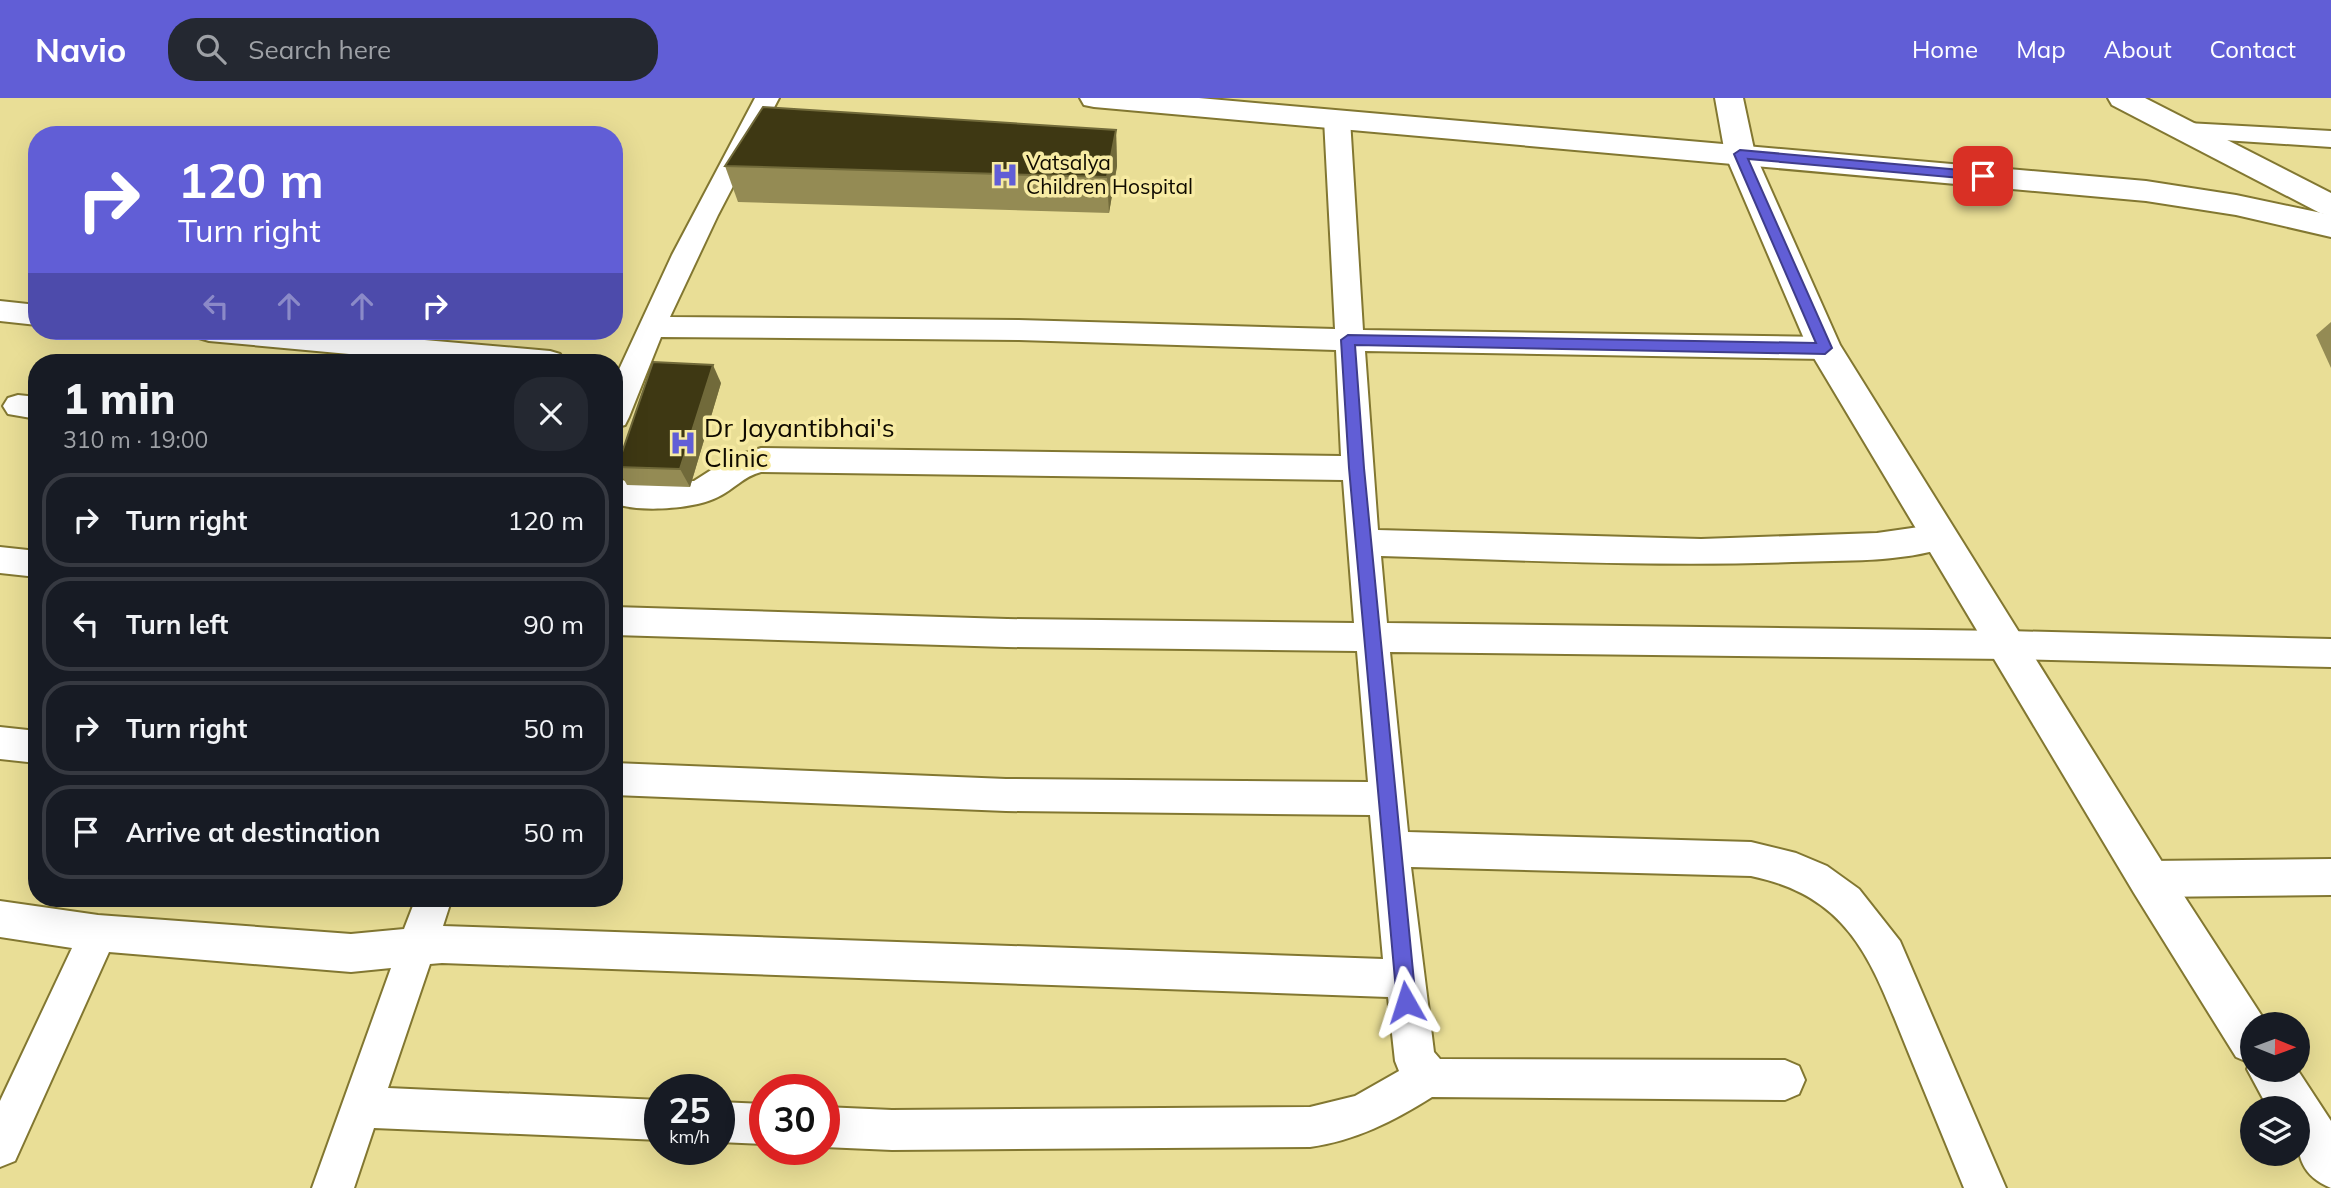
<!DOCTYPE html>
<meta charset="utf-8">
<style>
body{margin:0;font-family:Mulish,sans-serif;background:#242831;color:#f1f3f6;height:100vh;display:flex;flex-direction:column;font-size:26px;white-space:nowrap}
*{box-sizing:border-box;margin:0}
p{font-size:23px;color:#9ea1a6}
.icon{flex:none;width:38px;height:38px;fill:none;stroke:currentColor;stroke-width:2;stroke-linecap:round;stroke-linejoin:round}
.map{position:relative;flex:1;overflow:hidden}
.details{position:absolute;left:28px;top:256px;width:595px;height:553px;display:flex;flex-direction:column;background:#171b24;border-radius:28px;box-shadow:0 7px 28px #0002}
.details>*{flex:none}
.guide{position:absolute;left:28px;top:28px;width:595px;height:214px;border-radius:28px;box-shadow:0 7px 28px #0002;background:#615ed6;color:#fff;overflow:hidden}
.needle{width:46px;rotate:91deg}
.controls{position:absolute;left:2240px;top:914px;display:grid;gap:14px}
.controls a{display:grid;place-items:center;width:70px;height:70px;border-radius:50%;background:#171b24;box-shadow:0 7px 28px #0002;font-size:35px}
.speed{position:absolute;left:644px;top:976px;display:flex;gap:14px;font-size:35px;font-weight:700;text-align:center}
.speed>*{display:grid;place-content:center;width:91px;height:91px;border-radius:50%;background:#171b24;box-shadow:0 7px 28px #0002;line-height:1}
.speed small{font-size:18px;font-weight:400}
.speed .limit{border:10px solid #d22;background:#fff;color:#111}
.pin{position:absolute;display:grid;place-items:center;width:60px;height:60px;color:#fff;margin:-30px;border-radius:14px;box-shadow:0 4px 10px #0006}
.me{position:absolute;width:77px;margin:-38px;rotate:354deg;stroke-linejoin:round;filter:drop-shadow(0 0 5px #0008)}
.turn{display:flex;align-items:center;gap:24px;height:147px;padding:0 35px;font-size:32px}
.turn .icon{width:91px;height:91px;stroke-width:2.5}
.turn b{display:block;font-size:49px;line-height:60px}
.lanes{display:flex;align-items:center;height:66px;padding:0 35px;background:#0003;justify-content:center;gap:35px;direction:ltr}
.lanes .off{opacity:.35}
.round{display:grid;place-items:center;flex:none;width:74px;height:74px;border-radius:28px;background:#242831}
.summary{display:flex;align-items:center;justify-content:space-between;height:119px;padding:0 35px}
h1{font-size:42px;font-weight:800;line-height:52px}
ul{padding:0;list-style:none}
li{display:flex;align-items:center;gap:21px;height:94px;margin:0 14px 10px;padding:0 21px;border:4px solid #363941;border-radius:28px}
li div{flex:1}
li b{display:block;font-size:26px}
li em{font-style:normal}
header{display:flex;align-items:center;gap:42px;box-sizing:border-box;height:98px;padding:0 35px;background:#615ed6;color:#fff}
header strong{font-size:33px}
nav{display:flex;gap:38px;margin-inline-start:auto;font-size:24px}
.search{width:490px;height:63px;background:#242831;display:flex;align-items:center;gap:18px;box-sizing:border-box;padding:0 24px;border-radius:28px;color:#9ea1a6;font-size:26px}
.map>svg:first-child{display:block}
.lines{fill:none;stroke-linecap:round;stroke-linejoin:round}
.minor-casing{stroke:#827731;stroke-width:4}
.tertiary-casing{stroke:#827731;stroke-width:4}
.primary-casing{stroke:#827731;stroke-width:4}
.minor{fill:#fff;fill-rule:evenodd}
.tertiary{fill:#fff;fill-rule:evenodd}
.primary{fill:#fff;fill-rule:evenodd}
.wall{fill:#948b54}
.shaded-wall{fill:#716a3a}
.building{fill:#3e3813;stroke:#716a3a;stroke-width:2}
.route{fill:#615ed6;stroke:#3f3d8b;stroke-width:2}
.labels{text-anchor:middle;stroke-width:7;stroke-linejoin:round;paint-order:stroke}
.far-poi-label{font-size:21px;fill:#100b00;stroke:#f7eba3;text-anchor:start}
.poi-label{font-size:26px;fill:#100b00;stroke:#f7eba3;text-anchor:start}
</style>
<header>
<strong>Navio</strong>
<div class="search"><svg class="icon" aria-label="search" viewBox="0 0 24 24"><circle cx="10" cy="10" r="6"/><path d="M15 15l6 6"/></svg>Search here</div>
<nav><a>Home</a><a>Map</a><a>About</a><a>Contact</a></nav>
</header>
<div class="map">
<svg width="2331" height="1090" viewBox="0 0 2331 1090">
<rect width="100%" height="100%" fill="#e9de96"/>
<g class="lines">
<g class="minor-casing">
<g id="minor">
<path d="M755,0H779L718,117L670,219L1019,222L1335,231L1324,21L1328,15L1337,13L1346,15L1350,21L1363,232L1825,239L1835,242L1839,250L1835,258L1825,261L1365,253L1378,432L1701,441L1877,435L1940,426L1951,430L1956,439L1951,448C1901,465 1844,462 1792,464C1655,469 1518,462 1381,458L1387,525L2008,533L2331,541V569L2008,561L1390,554L1408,734L1751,744L1796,755L1827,768L1859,791L1900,843L2006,1090H1964C1945,1044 1926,997 1907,951C1872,865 1852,799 1751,778L1411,769L1434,954L1440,961L1785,962L1799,968L1805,982L1799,996L1785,1002L1432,999C1394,1023 1355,1043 1310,1049L892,1052L824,1049V1009L892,1012L1310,1009L1355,998L1399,973L1395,963L1388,899L442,865L430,866L388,990L660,1002V1042L374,1030L354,1090H312L391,870L351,874L109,854L15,1063L0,1069V1003L72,850L0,839V803L98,817L351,836L404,831L416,800H452L443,828L1383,861L1370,717L1006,713L614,697V665L1006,681L1368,684L1357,553L1007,549L614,537V509L1007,521L1354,525L1343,382L761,374C744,378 733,392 718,399C695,411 638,415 614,405V379L631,385L694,383L730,360L761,350L1341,358L1336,252L1019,242L661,239L629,319L625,327L614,330L616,278L672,157Z"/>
<path d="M2187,25L2331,33V49L2178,39L2174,33L2178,27Z"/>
<path d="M0,203L37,207V227L0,223Z"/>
<path d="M195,233H322L550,253L560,256L564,264H436L209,243L199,240Z"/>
<path d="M18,297L37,299V321L8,316L3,308L8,300Z"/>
<path d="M0,449L37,453V479L0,475Z"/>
<path d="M0,629L37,633V665L0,661Z"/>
<path d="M2331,761V797L2149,799L2136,793L2131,781L2136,769L2149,763Z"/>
<path d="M719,1004L765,1006V1046L719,1044Z"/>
</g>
</g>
<g class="tertiary-casing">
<g id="tertiary">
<path d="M1715,0H1743L1755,56L1840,247L2164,767L2267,926H2252V971H2297L2331,1023V1090C2292,1074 2298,1046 2298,1010H2268L2247,971L2250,965L2236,959L2134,795L1808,250L1725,56Z"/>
<path d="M2108,0H2145L2331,95V118L2320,115L2112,7Z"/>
</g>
</g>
<g class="primary-casing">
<path id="primary" d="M1080,0H1199L2146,83L2236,97L2331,117V139L2236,117L2146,103L1094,9L1084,7Z"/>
</g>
<use href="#minor" class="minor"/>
<use href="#tertiary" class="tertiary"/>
<use href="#primary" class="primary"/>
</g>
<g class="wall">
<path d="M1116,32L1117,68L1109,115L738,104L725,68Z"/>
<path d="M2331,224V270L2316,237Z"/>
<path d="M721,285L690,389L627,387L617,369Z"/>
</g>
<g class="shaded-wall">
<path d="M1116,32L1117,68L1109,115L1107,79Z"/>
<path d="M713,267L721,285L690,389L680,371Z"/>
</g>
<g class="building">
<path d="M763,9L1116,32L1107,79L725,68Z"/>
<path d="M653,264L713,267L680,371L617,369Z"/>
</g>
<path class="route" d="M1740,52L1983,74L1990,78L1983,82L1748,61L1832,250L1825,256L1355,247L1364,370L1416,904L1413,910L1406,913L1400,910L1397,904L1349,370L1341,242L1348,237L1816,245L1734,56Z"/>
<defs>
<g id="hospital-bare" transform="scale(2.1)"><path d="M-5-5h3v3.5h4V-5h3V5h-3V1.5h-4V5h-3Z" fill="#615ed6" stroke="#f7eba3" stroke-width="2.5" paint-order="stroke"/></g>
</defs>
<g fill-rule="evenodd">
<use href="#hospital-bare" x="1005" y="77"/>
<use href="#hospital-bare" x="683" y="345"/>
</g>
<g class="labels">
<g class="far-poi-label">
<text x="1026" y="72">Vatsalya<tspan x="1026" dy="24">Children Hospital</tspan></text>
</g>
<g class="poi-label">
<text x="704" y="339">Dr Jayantibhai's<tspan x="704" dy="30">Clinic</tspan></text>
</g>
</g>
</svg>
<div class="controls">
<a><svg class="needle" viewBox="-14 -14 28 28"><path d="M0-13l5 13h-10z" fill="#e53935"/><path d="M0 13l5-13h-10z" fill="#9ea1a6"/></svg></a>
<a><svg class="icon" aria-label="layers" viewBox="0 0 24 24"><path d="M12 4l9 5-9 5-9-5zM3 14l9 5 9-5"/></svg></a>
</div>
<div class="speed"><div>25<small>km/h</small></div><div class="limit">30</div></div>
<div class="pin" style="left:1983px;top:78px;background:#d93025"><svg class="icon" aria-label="arrive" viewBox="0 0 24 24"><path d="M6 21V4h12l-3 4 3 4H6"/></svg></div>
<svg class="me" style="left:1406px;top:904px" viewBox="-20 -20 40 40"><path d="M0-17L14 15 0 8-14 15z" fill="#615ed6" stroke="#fff" stroke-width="4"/></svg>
<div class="guide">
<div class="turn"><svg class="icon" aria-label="right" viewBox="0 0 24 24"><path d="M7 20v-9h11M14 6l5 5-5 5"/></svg><div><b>120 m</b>Turn right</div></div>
<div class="lanes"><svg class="icon off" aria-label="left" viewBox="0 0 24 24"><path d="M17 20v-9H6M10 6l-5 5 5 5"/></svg><svg class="icon off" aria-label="ahead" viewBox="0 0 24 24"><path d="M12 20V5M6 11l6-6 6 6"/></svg><svg class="icon off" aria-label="ahead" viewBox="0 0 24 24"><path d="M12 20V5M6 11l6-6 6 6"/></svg><svg class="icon" aria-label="right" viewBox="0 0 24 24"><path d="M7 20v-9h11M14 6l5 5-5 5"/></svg></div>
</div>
<section class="details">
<div class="summary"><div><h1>1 min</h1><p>310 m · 19:00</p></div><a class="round"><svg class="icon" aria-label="close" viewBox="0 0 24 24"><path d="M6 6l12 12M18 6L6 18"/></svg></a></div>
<ul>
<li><svg class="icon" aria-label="right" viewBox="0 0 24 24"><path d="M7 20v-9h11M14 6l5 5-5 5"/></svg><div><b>Turn right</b></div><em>120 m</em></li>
<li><svg class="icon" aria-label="left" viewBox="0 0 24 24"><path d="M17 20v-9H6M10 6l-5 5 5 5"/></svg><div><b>Turn left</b></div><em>90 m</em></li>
<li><svg class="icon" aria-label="right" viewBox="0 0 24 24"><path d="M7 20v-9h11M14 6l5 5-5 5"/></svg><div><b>Turn right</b></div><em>50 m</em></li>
<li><svg class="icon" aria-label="arrive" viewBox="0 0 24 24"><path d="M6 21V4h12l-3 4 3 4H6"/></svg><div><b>Arrive at destination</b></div><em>50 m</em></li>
</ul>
</section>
</div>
